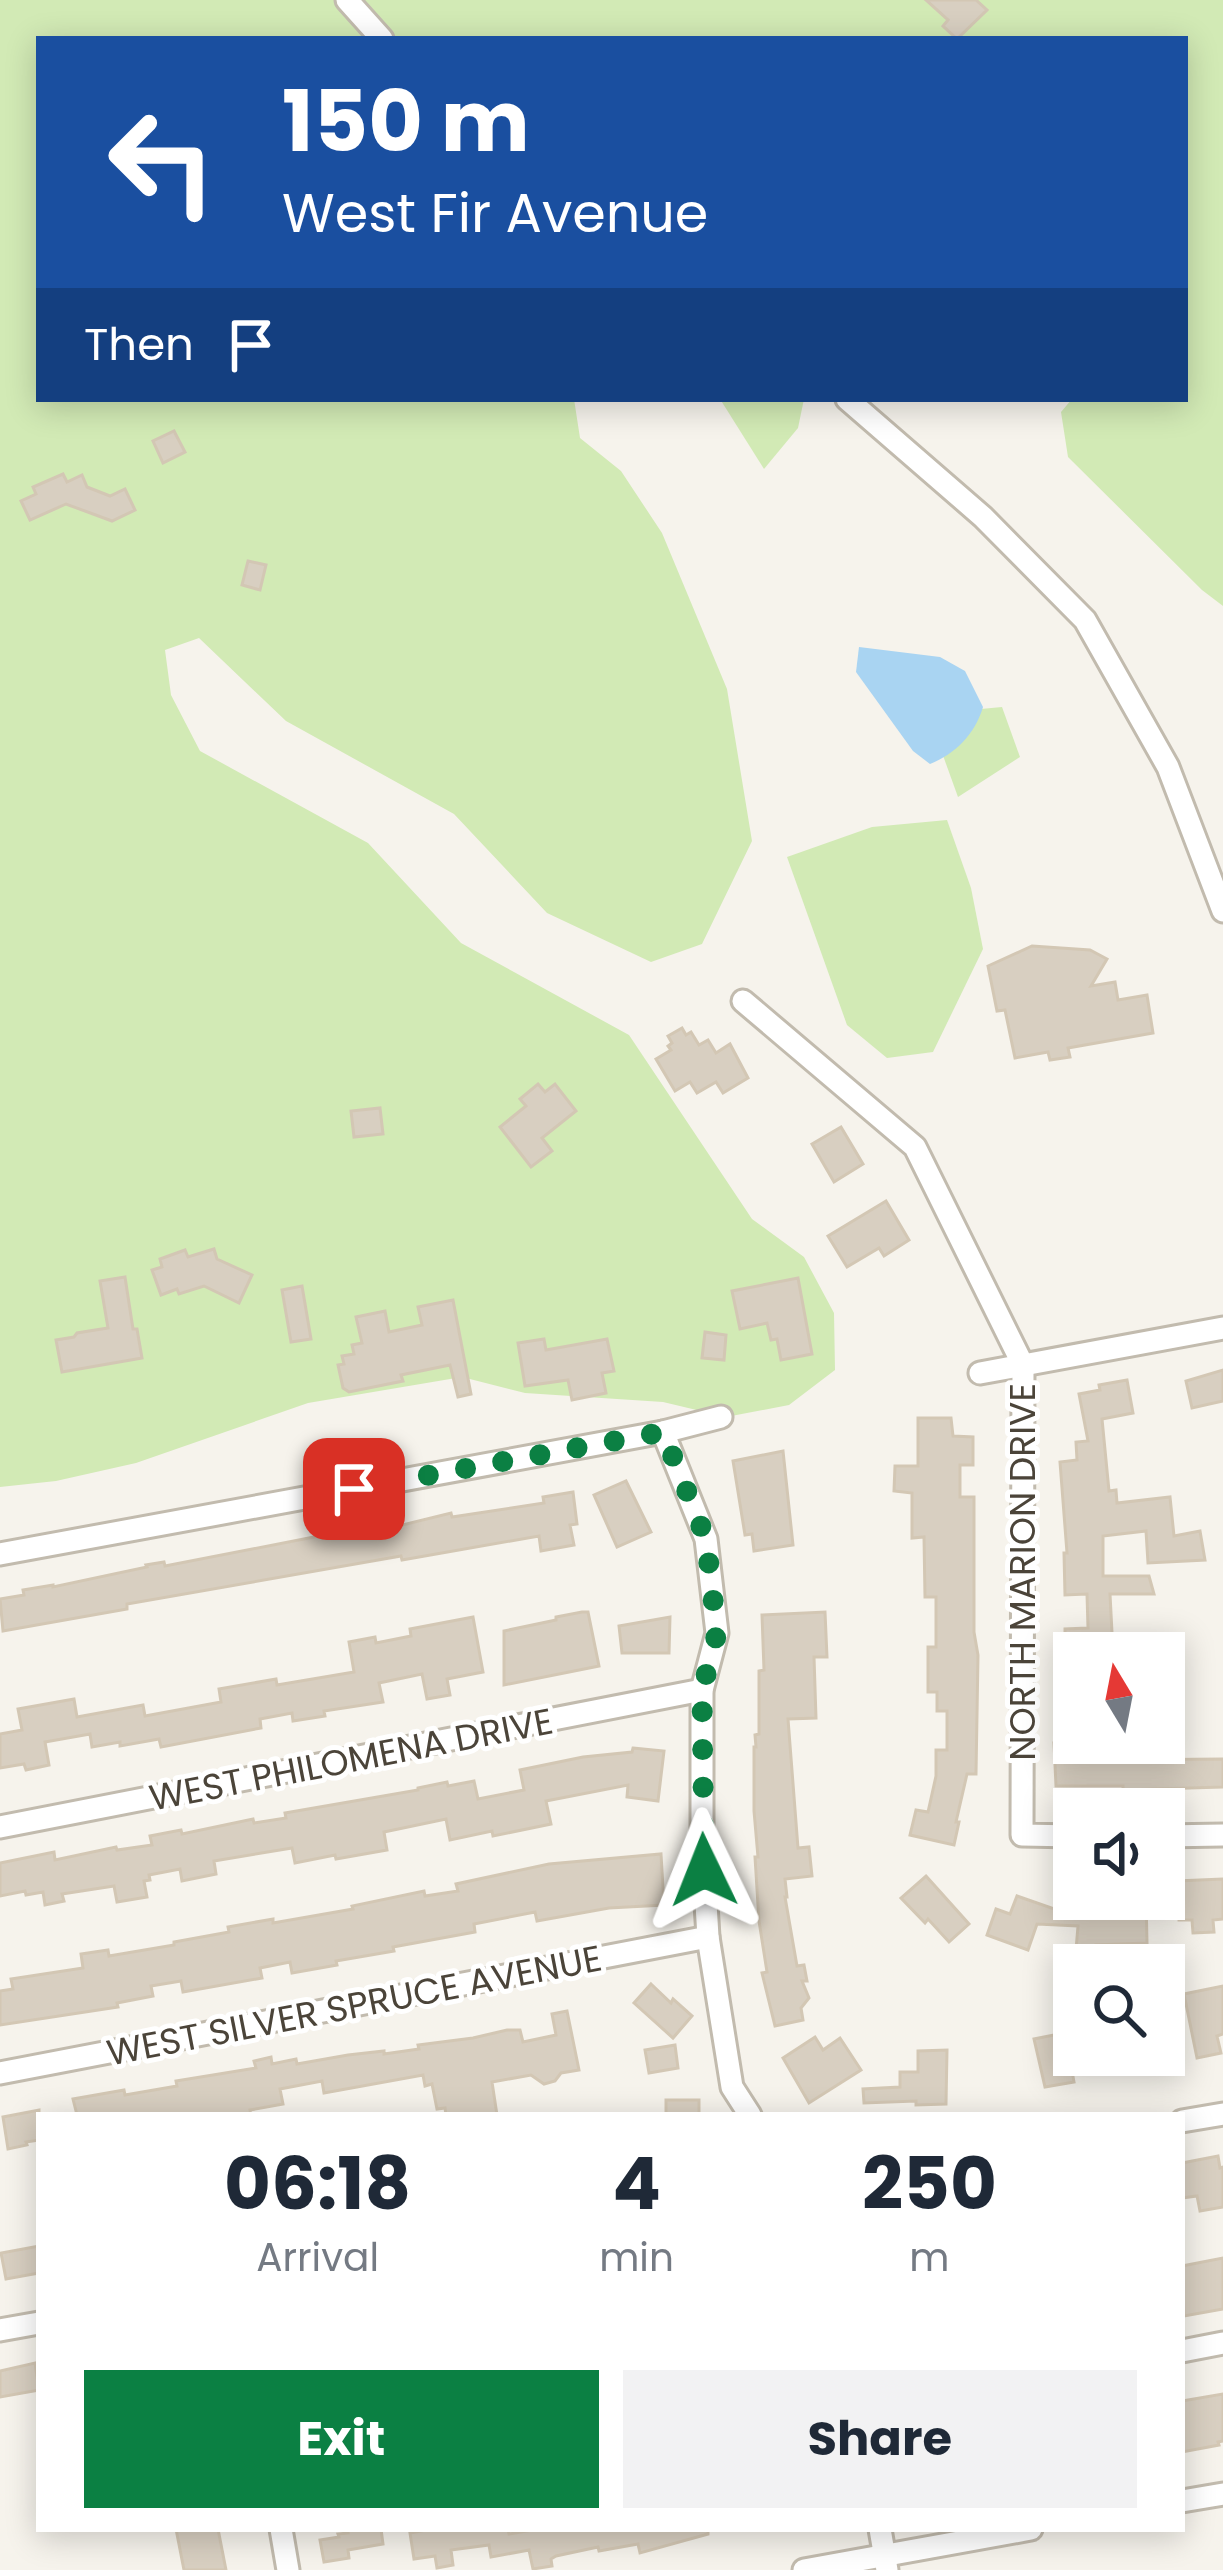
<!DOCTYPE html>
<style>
body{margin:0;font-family:Poppins,sans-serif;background:#f2f2f3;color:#1f2937;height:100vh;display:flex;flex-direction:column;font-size:45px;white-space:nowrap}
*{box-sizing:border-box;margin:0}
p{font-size:39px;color:#747a83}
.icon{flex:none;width:66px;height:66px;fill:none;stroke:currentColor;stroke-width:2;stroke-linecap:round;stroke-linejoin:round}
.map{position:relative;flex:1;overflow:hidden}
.panel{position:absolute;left:36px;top:2112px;width:1149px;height:420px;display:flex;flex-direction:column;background:#fff;border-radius:0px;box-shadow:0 6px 30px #0003}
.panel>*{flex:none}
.guide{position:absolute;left:36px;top:36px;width:1152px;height:366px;border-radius:0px;box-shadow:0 6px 30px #0003;background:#1a4fa0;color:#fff;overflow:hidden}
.needle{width:78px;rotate:350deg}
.controls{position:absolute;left:1053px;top:1632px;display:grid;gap:24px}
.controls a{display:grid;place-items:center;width:132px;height:132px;border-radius:0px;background:#fff;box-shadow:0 6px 30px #0003;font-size:60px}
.pin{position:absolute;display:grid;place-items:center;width:102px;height:102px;color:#fff;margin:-51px;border-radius:24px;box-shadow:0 6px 18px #0006}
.me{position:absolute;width:132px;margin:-66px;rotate:358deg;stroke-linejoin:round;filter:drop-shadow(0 0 9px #0008)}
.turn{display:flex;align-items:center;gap:42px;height:252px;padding:0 48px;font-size:54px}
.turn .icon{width:156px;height:156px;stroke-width:2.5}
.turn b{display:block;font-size:84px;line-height:102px}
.then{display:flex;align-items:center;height:114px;padding:0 48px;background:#0003;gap:24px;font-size:45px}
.eta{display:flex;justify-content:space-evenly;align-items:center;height:204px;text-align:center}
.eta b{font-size:72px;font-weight:700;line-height:84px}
.cta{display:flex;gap:24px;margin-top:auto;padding:24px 48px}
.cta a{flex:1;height:138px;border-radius:0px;background:#0b8043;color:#fff;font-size:48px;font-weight:700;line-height:138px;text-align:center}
.cta a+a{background:#f2f2f3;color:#1f2937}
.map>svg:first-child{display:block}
.green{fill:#d2eab5}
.water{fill:#a9d4f2}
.building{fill:#d8cfc1;stroke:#d3c7b4;stroke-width:3}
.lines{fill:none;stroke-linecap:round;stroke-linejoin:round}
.minor-casing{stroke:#c2bbae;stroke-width:27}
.minor{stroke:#fff;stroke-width:21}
.route{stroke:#0b8043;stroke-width:21;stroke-dasharray:0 37.8}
.labels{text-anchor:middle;stroke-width:10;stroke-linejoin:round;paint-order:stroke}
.street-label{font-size:36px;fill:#4b4439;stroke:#fff}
</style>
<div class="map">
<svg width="1223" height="2570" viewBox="0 0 1223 2570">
<rect width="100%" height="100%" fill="#f6f3ec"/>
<g class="green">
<path d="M0,0H1223V606L1202,590L1068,457L1061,412L1072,399H1185V39H39V399H574L580,438L621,471L662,533L727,689L752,841L702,944L651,962L547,913L454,814L286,721L199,638L165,650L171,695L200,751L368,843L461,943L629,1035L752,1219L804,1257L834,1313L835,1370L789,1405L726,1417L663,1402L525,1393L462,1377L308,1403L136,1463L56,1481L0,1487Z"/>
<path d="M720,399H804L798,428L764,469Z"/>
<path d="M1002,707L1020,757L958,797L928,714Z"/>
<path d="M947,820L971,888L983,949L933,1052L887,1058L847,1025L787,857L872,827Z"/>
</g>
<path class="water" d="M859,647L940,657L965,671L983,707C975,734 955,754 930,764L913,751L856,672Z"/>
<g class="building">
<path d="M926,0H976L987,10L957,39L943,26L948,20Z"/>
<path d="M174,431L185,452L163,463L153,441Z"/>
<path d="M63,474L67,482L82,475L87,487L110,496L125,489L135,510L112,521L66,504L30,520L21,501L36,494L33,487Z"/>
<path d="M248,561L266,565L260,590L242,585Z"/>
<path d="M1032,946L1090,950L1107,959L1091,986L1115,982L1118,1000L1147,995L1153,1033L1068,1048L1070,1057L1050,1060L1048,1052L1015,1058L1005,1010L997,1011L988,966Z"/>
<path d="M682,1028L686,1035L691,1032L699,1045L708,1040L716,1053L730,1044L748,1078L723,1093L716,1082L697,1093L690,1082L675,1091L656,1059L671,1050L668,1046L672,1043L668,1036Z"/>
<path d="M538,1084L545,1092L555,1084L576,1111L542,1138L552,1151L531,1167L500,1127L526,1106L520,1099Z"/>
<path d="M380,1108L383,1134L354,1137L351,1111Z"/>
<path d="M841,1127L863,1164L834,1182L812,1144Z"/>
<path d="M886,1201L909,1240L884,1256L879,1248L847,1267L828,1236Z"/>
<path d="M214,1249L217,1259L252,1275L239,1303L204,1286L179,1294L177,1289L161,1295L152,1270L162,1267L160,1259L185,1250L188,1257Z"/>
<path d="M125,1277L133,1329H137L142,1358L62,1372L56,1340L74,1337L77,1333L108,1328L100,1281Z"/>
<path d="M798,1278L812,1354L781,1360L777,1339L771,1340L767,1323L740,1329L732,1291Z"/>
<path d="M302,1286L311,1339L291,1342L282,1290Z"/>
<path d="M453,1300L471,1394L458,1397L450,1365L401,1375L403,1381L349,1392L343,1388L338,1365L344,1364L342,1356L354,1354L352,1345L362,1343L356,1317L385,1311L389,1332L422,1325L418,1307Z"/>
<path d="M705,1332L726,1335L724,1360L702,1358Z"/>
<path d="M544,1339L546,1350L607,1339L614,1371L602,1373L606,1393L572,1400L568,1380L525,1386L518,1343Z"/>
<path d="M1223,1370V1401L1192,1408L1186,1381Z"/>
<path d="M1127,1380L1133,1413L1102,1419L1109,1491L1116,1490L1117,1503L1170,1497L1174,1536L1200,1531L1205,1560L1148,1563L1146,1531L1103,1536V1576H1149L1154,1594H1110L1113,1652H1065V1629L1088,1628L1087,1594L1065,1595L1064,1553H1067L1060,1462L1077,1460L1076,1442L1088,1441L1079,1394L1100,1390L1099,1385Z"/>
<path d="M918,1418H951L953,1436L973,1437V1465H960V1497H974V1632L978,1655L976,1774H967L956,1822H959L954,1845L910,1835L916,1810L928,1812L936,1776V1750H947V1711H937V1692H928V1647H936V1597H925L924,1537L912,1538V1493L894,1491L895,1466H918Z"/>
<path d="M783,1451L793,1545L754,1551L752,1534L745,1535L733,1461Z"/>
<path d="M626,1481L651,1532L617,1547L594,1495Z"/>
<path d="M573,1492L577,1524L570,1525L574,1545L541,1551L539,1536L402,1560L401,1556L127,1604V1609L3,1631L0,1599L24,1595L23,1590L53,1585V1587L147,1567L146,1565L164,1562L165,1566L319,1536L386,1525V1529L451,1513L452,1517L544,1503L543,1497Z"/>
<path d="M582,1612H588L599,1666L504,1685V1631L556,1620V1617Z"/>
<path d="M825,1612L827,1657H814L816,1718L788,1719L798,1848L809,1847L812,1876L785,1879L787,1897H785L797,1966L804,1965L807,1981H802L809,1998L801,2008L803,2020L775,2026L762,1973L767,1972L759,1921L755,1857H758L754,1811V1747H756L755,1735L759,1734V1671L764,1670L762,1615Z"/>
<path d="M473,1617L483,1672L447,1679L450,1695L427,1699L422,1674L379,1683L383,1702L324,1711L325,1716L293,1721L292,1713L260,1719L261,1728L161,1747L159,1739L120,1746V1742L92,1747L90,1734L45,1742L49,1765L26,1770L24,1764L0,1768V1734L22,1730L18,1709L74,1699L77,1717L143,1705L145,1716L221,1702L219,1689L276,1679L277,1685L354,1672L349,1642L375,1637L376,1643L411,1636L410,1629Z"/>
<path d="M670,1617L669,1653H622L619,1626Z"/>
<path d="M1054,1743H1085V1754L1108,1753V1760L1223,1759V1787L1123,1790V1786H1056Z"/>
<path d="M633,1748L664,1751L658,1801L627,1797L628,1785L546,1801L551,1824L493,1836L492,1831L450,1840L446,1819L384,1832L387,1850L336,1859L335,1855L295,1863L292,1848L214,1861L216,1874L182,1881L180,1869L149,1875L150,1880L144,1881L147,1897L117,1902L114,1886L62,1894L64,1901L45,1905L43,1892L26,1895L25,1891L0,1896V1863L54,1852L55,1860L116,1847L117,1850L152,1845L150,1836L181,1830L182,1834L253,1819L254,1823L286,1818L285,1813L418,1790V1788L447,1782L448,1786L474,1781L478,1799L524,1790L520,1770L583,1757L632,1752Z"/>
<path d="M661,1854L664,1905L609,1908L537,1921L535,1912L474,1924L475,1932L393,1947L394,1951L336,1961L337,1965L292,1973L290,1962L260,1968L262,1978L183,1992L181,1981L151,1986L153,1996L117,2003L118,2007L0,2025V1991L13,1989L11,1979L83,1968L81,1954L108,1950L109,1956L174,1945V1942L229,1932L228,1927L273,1919V1923L353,1909L352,1906L424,1891L425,1896L458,1891L456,1884L549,1864Z"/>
<path d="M926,1876L969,1924L949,1942L928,1919L925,1923L901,1898Z"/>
<path d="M1223,1879V1919L1213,1920L1214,1932L1193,1933L1192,1920H1179L1177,1881Z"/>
<path d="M1017,1896L1057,1910V1897L1146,1899L1147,1943L1096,1945V1951L1076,1950L1078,1926L1037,1924L1028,1950L987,1935L996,1909L1010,1914Z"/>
<path d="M651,1984L671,2003L673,1999L692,2016L673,2038L634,2003Z"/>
<path d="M1223,1986V2034L1217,2036L1221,2053L1197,2058L1184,1994Z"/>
<path d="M567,2011L579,2070L561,2073L555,2081L544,2084L531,2075L492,2082L497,2115H446L445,2108L437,2109L432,2084L425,2086L423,2075L324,2093L322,2081L280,2089L283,2104L250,2110L251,2115H77L73,2099L124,2090L125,2095L177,2086L176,2081L256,2068L254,2061L271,2057L272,2064L296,2059L297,2064L348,2055L384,2051V2054L419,2049L418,2045L473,2038L507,2030H520L523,2042L556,2035L552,2014Z"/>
<path d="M1074,2031V2059L1070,2060L1074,2082L1045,2087L1034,2039Z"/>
<path d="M815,2037L823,2050L840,2038L861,2070L809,2103L783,2058Z"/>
<path d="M675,2045L678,2068L649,2073L645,2050Z"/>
<path d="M947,2050L946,2104L916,2105V2101L864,2103L863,2089L900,2087V2072H918V2051Z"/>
<rect x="666" y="2100" width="33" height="15"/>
<path d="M39,2110V2140L26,2142L27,2145L8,2149L3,2117Z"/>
<path d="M1218,2156L1220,2168L1223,2167V2207L1200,2211L1197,2196L1182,2198V2163Z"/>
<path d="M39,2246V2273L6,2279L1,2253Z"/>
<path d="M1223,2258V2309L1184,2316L1182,2266Z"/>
<path d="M35,2363L39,2390L0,2397V2371Z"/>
<path d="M1223,2394V2441L1218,2442L1219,2445L1182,2452V2401Z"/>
<path d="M176,2529H218L226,2570H184Z"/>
<path d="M347,2529H381L383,2544L348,2550L349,2558L324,2562L320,2540L339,2537L338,2534L348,2533Z"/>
<path d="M432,2529H508L509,2534L538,2529H708V2534L640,2553L638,2544L599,2551L598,2547L556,2556L551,2559L552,2566L533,2569L529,2550L491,2557L489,2545L451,2550L453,2565L437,2568L435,2556L414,2559L410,2533Z"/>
</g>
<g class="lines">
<g class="minor-casing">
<g id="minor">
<path d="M347,0L382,39"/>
<path d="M847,399L983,517L1085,620L1168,767L1223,911"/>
<path d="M743,1001L915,1147L1023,1365L1022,1835L1074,1836"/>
<path d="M980,1373L1223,1328"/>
<path d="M663,1432L706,1539L717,1633L702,1690V1837L708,1937L732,2087L750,2115"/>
<path d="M0,1554L663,1432L721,1417"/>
<path d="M0,1827L702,1690"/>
<path d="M1164,1836L1223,1835"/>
<path d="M0,2073L708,1937"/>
<path d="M1182,2121L1223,2114"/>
<path d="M0,2330L39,2323"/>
<path d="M1182,2351L1223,2343"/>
<path d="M1182,2501L1223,2494"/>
<path d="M281,2529L288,2570"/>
<path d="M880,2529L887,2570"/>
<path d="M804,2570L1031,2529"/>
</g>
</g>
<use href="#minor" class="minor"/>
</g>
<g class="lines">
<path class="route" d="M354,1489L663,1432L706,1539L717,1633L702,1690L704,1870"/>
</g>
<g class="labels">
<g class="street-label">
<text transform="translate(1022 1572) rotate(-90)" y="13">NORTH MARION DRIVE</text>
<text transform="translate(351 1759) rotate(-11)" y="13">WEST PHILOMENA DRIVE</text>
<text transform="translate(354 2005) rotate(-11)" y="13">WEST SILVER SPRUCE AVENUE</text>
</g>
</g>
</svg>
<div class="controls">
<a><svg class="needle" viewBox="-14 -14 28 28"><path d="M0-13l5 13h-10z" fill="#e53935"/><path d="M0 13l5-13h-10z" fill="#747a83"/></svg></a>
<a><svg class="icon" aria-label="sound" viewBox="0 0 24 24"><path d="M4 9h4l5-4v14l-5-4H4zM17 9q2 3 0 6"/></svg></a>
<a><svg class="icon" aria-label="search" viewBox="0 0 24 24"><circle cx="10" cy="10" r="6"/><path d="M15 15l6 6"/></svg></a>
</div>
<div class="pin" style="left:354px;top:1489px;background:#d93025"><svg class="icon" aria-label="arrive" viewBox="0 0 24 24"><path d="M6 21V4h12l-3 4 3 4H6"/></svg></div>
<svg class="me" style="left:704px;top:1870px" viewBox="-20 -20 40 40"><path d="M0-17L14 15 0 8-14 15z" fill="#0b8043" stroke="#fff" stroke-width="4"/></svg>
<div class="guide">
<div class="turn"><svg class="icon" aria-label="left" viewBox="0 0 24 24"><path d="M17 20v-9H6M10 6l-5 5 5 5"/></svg><div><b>150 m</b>West Fir Avenue</div></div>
<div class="then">Then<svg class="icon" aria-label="arrive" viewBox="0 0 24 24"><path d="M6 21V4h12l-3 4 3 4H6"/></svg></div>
</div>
<section class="panel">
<div class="eta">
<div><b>06:18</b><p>Arrival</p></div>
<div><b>4</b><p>min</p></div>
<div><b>250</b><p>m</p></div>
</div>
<div class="cta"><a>Exit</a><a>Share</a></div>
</section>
</div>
